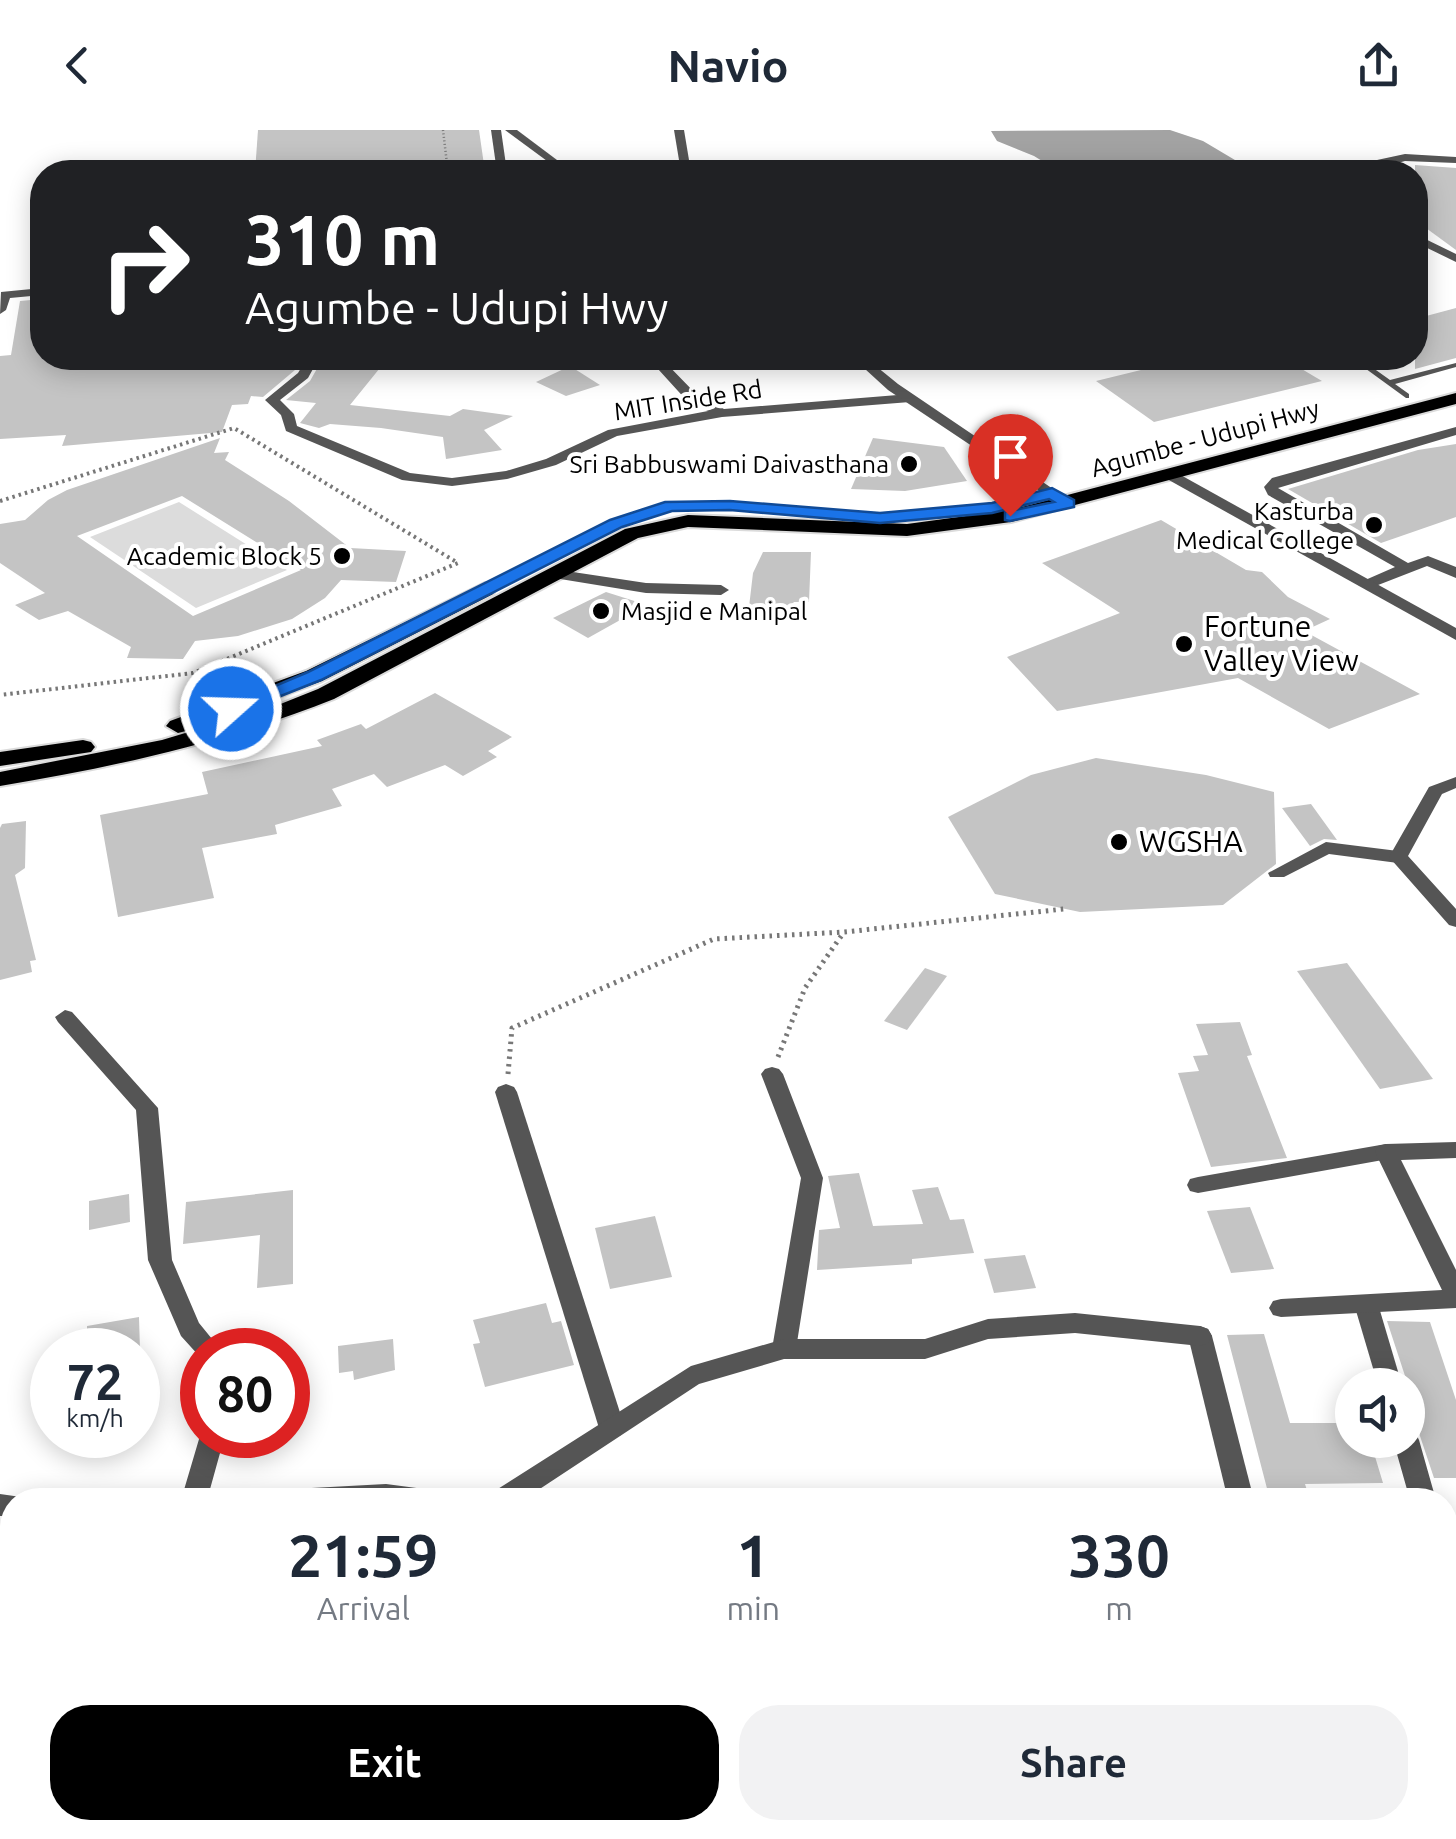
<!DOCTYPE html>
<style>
body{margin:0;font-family:Ubuntu,sans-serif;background:#f2f2f3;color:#1f2937;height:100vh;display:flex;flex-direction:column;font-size:38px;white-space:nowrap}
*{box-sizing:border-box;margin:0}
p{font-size:32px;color:#747a83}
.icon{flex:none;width:55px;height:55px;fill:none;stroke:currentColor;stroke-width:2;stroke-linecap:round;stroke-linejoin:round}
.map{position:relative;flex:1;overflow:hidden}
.drawer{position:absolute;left:0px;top:1358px;width:1458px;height:352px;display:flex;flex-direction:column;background:#fff;border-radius:40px 40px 0 0;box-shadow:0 5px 25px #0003}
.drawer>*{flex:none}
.guide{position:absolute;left:30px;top:30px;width:1398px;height:210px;border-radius:40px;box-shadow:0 5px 25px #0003;background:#202124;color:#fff;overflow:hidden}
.fabs{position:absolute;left:1335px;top:1238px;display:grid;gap:20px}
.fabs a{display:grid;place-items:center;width:90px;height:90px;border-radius:50%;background:#fff;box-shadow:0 5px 25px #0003;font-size:50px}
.speed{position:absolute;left:30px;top:1198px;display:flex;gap:20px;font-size:50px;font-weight:700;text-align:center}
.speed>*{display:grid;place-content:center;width:130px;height:130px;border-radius:50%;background:#fff;box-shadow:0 5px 25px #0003;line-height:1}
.speed small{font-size:25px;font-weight:400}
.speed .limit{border:15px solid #d22;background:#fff;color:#111}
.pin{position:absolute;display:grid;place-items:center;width:85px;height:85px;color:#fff;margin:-102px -42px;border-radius:50% 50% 50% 0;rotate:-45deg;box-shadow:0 0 10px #0007}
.pin .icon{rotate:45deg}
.me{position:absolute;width:110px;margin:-55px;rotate:70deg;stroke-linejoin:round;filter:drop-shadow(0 0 8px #0008)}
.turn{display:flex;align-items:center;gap:35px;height:210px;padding:0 50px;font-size:45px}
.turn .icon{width:130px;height:130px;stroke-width:2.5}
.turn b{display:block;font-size:70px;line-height:85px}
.eta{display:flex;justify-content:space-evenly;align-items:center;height:170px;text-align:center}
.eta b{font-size:60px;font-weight:600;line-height:70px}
.action{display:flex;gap:20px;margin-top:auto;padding:20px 50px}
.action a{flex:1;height:115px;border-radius:40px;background:#000;color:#fff;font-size:40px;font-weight:600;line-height:115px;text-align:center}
.action a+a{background:#f2f2f3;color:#1f2937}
header{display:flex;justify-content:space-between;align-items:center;height:130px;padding:0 50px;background:#fff;font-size:45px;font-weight:600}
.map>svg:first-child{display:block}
.green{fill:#dcdcdc}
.water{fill:#a3a3a3}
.building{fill:#c4c4c4;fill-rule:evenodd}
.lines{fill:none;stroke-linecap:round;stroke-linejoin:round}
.trunk-casing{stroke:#dbdbdb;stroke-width:4}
.path-far2{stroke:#777;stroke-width:2.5;stroke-dasharray:1 2.5;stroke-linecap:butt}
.path-far1{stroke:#777;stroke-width:4;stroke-dasharray:2.5 4;stroke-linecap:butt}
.path{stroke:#777;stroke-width:5;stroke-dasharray:2.5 5;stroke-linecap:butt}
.service{fill:#555;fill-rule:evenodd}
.minor{fill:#555;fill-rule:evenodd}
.tertiary{fill:#555;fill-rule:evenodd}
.trunk{fill:#000;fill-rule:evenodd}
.route{fill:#1a73e8;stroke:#114b97;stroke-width:2.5}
.poi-dot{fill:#000;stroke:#fff;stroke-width:4}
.labels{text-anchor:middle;stroke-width:8;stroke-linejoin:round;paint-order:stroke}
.far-street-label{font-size:25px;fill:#000;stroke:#fff}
.far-poi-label{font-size:25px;fill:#000;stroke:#fff;text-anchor:end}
.poi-label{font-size:30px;fill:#000;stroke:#fff;text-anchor:start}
</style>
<header><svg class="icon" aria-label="back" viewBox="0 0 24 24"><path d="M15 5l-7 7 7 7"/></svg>Navio<svg class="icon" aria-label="share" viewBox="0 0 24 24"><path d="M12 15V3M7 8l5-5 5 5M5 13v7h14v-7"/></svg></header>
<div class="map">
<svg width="1456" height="1709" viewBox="0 0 1456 1709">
<rect width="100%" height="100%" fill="#fff"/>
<path class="green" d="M179,372L287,440L196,478L90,407Z"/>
<path class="water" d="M1170,0L1203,11L1240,33L1222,42H1060L1034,26L997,11L991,1Z"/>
<g class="building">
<path d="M258,0H479L485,42H255Z"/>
<path d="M1415,35L1456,38V120L1415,90Z"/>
<path d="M42,169V228H303L295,240L263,267L251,266L248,274L232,275L222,302L62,316L66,305L0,309V226L11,225L20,171Z"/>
<path d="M1456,178V228L1415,239V189Z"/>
<path d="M323,228H388L350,275L450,286L463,279L513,286L484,300L502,320L446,329L443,307L381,298L330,294L319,298L300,293L316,273L286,270L310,251Z"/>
<path d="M1190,228H1283L1322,251L1154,292L1096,251Z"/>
<path d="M570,236L600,255L566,266L536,252Z"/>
<path d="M220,308L214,323L229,322L225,330L289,371L350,418L406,421L396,452L341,450L325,468L292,489L238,506L195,511L183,529L127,528L131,517L68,481L39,490L15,475L45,463L0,433V394L25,390L48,370L67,360ZM182,366L301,440L193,486L77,406Z"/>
<path d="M873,308L944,317L967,351L905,361L851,359Z"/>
<path d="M1456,314V387L1381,413L1288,359L1418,320Z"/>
<path d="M1161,390L1246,440L1262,442L1288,467L1330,489L1304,501L1420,564L1329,599L1238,548L1057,581L1007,527L1120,483L1042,433Z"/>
<path d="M763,422H811L809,472H794L788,478L749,477L753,443Z"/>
<path d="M606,462L647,475L588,508L553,488Z"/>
<path d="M435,563L512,607L488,621L497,627L463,646L445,635L387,657L374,644L332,659L342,676L275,695L277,704L202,718L214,768L118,787L100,685L208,664L202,642L322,616L317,610L361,594L366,599Z"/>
<path d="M1096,628L1206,645L1274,662L1276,734L1223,775L1080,782L995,764L948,687L1031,645Z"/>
<path d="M1311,674L1337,710L1324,709L1310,716L1282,678Z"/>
<path d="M26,691L25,738L15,745L36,830L30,831L32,842L0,850V698L2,694Z"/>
<path d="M1347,833L1433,949L1380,959L1297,841Z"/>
<path d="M925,838L947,846L907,900L884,891Z"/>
<path d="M1240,892L1252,925L1247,926L1287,1028L1211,1037L1178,943L1199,941L1193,926L1208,925L1196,894Z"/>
<path d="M859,1043L873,1096L923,1094L912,1060L938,1057L950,1090L964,1089L974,1123L912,1129V1134L817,1140L819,1100L840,1098L828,1046Z"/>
<path d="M293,1060V1154L257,1158L260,1105L183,1114L186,1072Z"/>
<path d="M129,1064L130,1092L89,1100V1071Z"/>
<path d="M1250,1077L1274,1139L1231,1143L1207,1081Z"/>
<path d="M655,1086L672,1147L610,1159L595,1098Z"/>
<path d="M1025,1125L1036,1158L994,1163L984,1129Z"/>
<path d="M546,1173L552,1193L561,1191L574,1235L485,1257L473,1214L480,1213L473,1190Z"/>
<path d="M139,1187L140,1220H87V1196Z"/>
<path d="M1387,1191L1430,1192L1456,1270V1348H1434L1418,1300L1408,1297V1255Z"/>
<path d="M1264,1204L1290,1293H1352V1310H1370L1383,1353L1305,1354L1310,1370H1270L1227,1205Z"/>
<path d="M393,1209L395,1240L354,1250L353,1241L339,1243L338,1216Z"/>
</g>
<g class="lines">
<g class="trunk-casing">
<g id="trunk">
<path d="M1456,263V274L1011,392L907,406L688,397L638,408L334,569C226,612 115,637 0,656V642L162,610L278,575L318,559L625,399L688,385L907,394L1010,380Z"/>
<path d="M485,453L496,459L493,464L322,551L186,601L178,603L166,596L170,591L306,541Z"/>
<path d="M83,610L91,612L95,617L91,622L0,636V622Z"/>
</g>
</g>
<path class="path-far2" d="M443,0L448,42"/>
<path class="path-far1" d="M0,371L234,298L458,433L193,543L0,565"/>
<g class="path">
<path d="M778,927L805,858L844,802"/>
<path d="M508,944L512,898L714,809L844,802L1064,779"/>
</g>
<path class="service" d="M1351,228H1359L1390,250L1456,233V237L1395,254L1409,264V268H1406Z"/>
<g class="minor">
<path d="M491,0H501L507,42H497Z"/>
<path d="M505,0H517L573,42H562Z"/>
<path d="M1405,24L1456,27V33L1405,31L1365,42H1353L1377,30Z"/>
<path d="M1415,104L1456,124V132L1415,112Z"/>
<path d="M42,158V165L10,168L6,180L0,184L1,162Z"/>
<path d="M307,228H319L308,248L280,270L294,284L297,296L410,343L452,348L506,341L546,329L608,300L708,281L688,272L648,228H661L698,266L724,279L910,264L917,268L910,272L722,287L617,306L556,335L507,349L452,356L402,350L286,301L281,285L265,270L298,243Z"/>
<path d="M1456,297V305L1278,358L1408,433L1428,426L1456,437V448L1427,436L1373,457H1363V451L1395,437L1268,365L1264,357L1272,348Z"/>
<path d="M553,439L646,453L721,455L729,460L721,465L646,463L548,447V441Z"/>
<path d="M1326,712L1398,721L1407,727L1398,733L1329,724L1284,747H1270L1268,743Z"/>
<path d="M65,880L72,882L158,978L172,1130L199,1193L221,1220H202L200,1227L181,1206L148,1130L136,980L58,892L55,887Z"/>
<path d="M772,937L779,939L783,944L823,1048L796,1219L793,1226L784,1229L775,1226L772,1219L801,1048L761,944L765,939Z"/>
<path d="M506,954L514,957L517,962L625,1298L621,1305L612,1309L603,1305L599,1298L495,962L498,957Z"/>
<path d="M1386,1014L1394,1016L1397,1022L1394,1028L1198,1063L1190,1061L1187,1055L1190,1049L1198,1047Z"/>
<path d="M1366,1165L1374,1167L1378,1174L1402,1255H1378L1354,1174L1358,1167Z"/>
<path d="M1200,1196L1208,1199L1212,1206L1254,1370H1228L1188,1206L1192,1199Z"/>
<path d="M202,1299V1305H225L207,1370H181Z"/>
<path d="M1408,1300L1415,1302L1419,1310L1436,1370H1410L1393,1310H1408Z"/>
<path d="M1445,1432L1456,1439V1494L1445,1488Z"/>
<path d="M1310,1698H1340L1343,1709H1313Z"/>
</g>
<g class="tertiary">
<path d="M674,0H684L691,42H681Z"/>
<path d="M853,228H866L898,254L1059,363L1047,366L888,260Z"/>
<path d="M1167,343H1177L1456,498V510L1167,349Z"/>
<path d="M1456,647V658L1442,664L1408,726L1456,779V797L1449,795L1389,727L1429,657Z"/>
<path d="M1456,1012V1028L1401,1030L1456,1140V1178L1281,1187L1273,1185L1269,1178L1273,1171L1281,1169L1442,1160L1375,1022L1378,1016L1386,1014Z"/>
<path d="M1075,1183L1200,1196L1208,1199L1212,1206L1208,1213L1200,1216L1075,1203L988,1209L925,1229H784L699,1254L523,1370H489L493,1362L691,1236L784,1209H925L988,1189Z"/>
<path d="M386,1354L447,1362L451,1370H280L284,1362L293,1359Z"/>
<path d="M0,1364L21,1367L23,1370H12V1386H0Z"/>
<path d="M558,1698H588L590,1709H560Z"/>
</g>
<use href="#trunk" class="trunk"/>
</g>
<path class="route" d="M1052,358L1074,370V377L1010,391L1005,390V382L1054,372L1049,369L992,383L880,393L730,380L672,381L622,397L321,550L238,583L231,585L221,579L308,542L610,390L665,372L730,371L880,383L992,373Z"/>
<g class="poi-dot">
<circle cx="909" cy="334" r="10"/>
<circle cx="1374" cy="395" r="10"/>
<circle cx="342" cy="426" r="10"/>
<circle cx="601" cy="481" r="10"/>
<circle cx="1184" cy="514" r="10"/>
<circle cx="1119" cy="712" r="10"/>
</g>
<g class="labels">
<g class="far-street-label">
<text transform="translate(688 270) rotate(-9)" y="9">MIT Inside Rd</text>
<text transform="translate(1205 308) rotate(-15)" y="9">Agumbe - Udupi Hwy</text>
</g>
<g class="far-poi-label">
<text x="889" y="343">Sri Babbuswami Daivasthana</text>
<text x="1354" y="390">Kasturba<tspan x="1354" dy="29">Medical College</tspan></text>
<text x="322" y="435">Academic Block 5</text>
<text x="621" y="490" text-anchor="start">Masjid e Manipal</text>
</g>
<g class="poi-label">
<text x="1204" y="507">Fortune<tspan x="1204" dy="34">Valley View</tspan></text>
<text x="1139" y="722">WGSHA</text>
</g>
</g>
</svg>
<div class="fabs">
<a><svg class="icon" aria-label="sound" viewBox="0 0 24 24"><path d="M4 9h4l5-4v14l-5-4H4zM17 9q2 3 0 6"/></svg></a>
</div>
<div class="speed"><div>72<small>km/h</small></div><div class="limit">80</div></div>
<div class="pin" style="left:1010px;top:386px;background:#d93025"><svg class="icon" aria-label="arrive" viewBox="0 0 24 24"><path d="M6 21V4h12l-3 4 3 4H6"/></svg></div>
<svg class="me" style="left:231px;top:579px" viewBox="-20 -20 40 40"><circle r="17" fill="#1a73e8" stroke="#fff" stroke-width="3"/><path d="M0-11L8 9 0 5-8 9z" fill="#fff"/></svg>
<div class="guide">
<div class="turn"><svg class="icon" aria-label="right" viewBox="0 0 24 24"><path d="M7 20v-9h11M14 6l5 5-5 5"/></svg><div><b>310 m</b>Agumbe - Udupi Hwy</div></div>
</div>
<section class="drawer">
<div class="eta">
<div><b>21:59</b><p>Arrival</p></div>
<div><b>1</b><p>min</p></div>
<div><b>330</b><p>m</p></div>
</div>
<div class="action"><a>Exit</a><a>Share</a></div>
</section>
</div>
